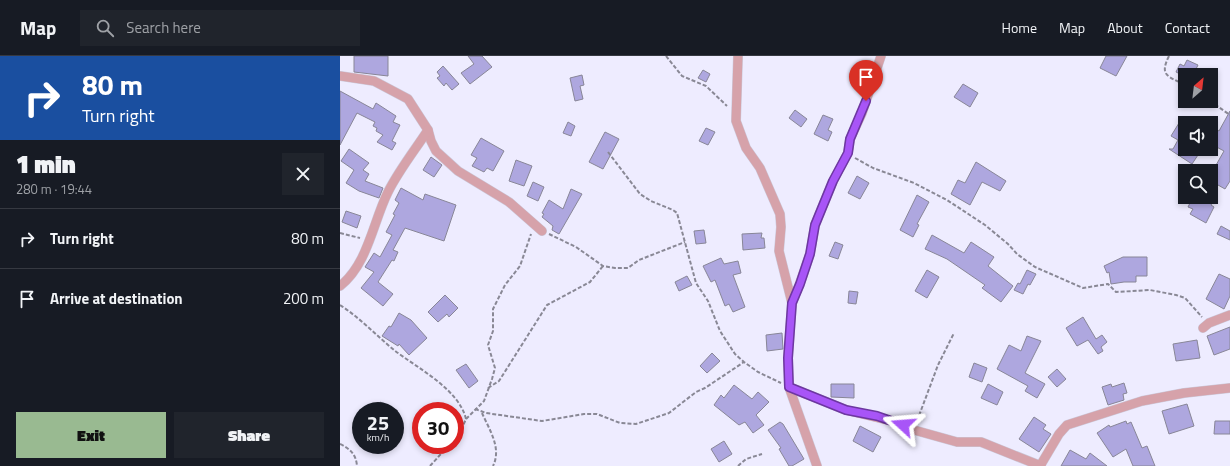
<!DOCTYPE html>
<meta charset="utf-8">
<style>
body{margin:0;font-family:"Titillium Web",sans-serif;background:#20242c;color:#f1f3f6;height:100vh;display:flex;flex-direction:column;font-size:15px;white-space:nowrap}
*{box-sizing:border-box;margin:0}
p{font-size:13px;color:#9ea1a6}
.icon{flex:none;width:22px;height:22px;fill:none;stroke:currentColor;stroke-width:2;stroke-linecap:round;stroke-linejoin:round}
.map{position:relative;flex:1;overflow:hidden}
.details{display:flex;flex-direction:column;background:#171b24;width:340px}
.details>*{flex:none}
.guide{background:#1a4fa0;color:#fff;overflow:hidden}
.needle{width:26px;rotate:28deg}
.tools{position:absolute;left:838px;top:12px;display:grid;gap:8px}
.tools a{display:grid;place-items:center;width:40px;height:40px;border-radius:0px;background:#171b24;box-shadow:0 2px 6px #0003;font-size:20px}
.speed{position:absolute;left:12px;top:346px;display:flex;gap:8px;font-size:20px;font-weight:700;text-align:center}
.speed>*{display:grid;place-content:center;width:52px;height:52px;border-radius:50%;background:#171b24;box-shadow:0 2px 6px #0003;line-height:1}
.speed small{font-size:10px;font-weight:400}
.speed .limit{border:6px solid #d22;background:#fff;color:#111}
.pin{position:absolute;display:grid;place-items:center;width:34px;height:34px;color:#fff;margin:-41px -17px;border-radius:50% 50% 50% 0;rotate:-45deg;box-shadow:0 0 4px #0007}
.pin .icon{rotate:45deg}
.me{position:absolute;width:44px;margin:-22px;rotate:289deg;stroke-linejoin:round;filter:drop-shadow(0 0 3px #0008)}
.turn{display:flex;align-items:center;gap:14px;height:84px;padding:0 16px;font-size:18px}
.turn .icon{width:52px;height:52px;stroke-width:2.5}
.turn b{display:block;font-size:28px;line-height:34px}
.round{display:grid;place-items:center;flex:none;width:42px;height:42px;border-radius:0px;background:#20242c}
.summary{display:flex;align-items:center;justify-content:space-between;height:68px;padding:0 16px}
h1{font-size:24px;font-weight:800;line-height:30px}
.cta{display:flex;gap:8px;margin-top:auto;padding:8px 16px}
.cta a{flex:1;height:46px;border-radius:0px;background:#99ba91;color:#111;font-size:16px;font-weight:800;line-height:46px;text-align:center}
.cta a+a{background:#20242c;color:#f1f3f6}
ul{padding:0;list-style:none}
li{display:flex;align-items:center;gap:12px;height:60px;padding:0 16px;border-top:1px solid #363941}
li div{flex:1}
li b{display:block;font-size:15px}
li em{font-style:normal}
header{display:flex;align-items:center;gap:24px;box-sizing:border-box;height:56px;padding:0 20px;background:#171b24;border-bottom:1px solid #363941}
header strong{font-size:19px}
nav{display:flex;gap:22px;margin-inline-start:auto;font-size:14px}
.search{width:280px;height:36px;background:#20242c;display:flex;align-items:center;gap:10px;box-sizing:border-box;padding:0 14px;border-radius:0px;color:#9ea1a6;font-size:15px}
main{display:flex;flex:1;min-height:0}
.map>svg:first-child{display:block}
.building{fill:#aea7df;stroke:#888697}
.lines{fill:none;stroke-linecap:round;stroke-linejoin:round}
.minor-casing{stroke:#cccadb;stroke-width:10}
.path{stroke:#898895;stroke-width:2;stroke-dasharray:4 2;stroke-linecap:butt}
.minor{stroke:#d6a2aa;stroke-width:9}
.route-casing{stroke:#6d37a1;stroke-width:10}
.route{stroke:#a855f7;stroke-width:7}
</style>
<header>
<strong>Map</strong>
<div class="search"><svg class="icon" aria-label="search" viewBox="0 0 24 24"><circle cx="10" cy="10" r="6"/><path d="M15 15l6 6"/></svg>Search here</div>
<nav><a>Home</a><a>Map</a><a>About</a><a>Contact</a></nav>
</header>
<main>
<section class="details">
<div class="guide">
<div class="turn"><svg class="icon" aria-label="right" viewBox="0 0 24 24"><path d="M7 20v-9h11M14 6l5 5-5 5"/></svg><div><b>80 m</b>Turn right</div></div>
</div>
<div class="summary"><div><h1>1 min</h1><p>280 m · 19:44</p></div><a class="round"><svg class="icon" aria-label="close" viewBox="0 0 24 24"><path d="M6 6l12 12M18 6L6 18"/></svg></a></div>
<ul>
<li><svg class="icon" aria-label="right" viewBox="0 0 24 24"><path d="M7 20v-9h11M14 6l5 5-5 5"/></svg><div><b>Turn right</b></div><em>80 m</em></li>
<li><svg class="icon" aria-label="arrive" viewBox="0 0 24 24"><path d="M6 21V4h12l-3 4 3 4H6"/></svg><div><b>Arrive at destination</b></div><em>200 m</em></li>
</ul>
<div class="cta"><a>Exit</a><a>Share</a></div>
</section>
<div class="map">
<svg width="890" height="410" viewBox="0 0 890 410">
<rect width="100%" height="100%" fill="#eeecff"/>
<g class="building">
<path d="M14,0H48V20L14,16Z"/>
<path d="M128,0H142L152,11L130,28L121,17L134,8Z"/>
<path d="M766,0H787L776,20L760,12Z"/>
<path d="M847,4L858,9L853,19H842L836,16L840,8L844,10Z"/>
<path d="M103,10L119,28L112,34L106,27L104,30L97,22L100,20L97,16Z"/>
<path d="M363,14L370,18L366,26L358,22Z"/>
<path d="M242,19L244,29L240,30L243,43L235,45L230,22Z"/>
<path d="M623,28L638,37L630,51L614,41Z"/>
<path d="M0,35L33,53L36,47L56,60L53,66L60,69L52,85L56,87L52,94L37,86L43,79L36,75L37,72L33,70L35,66L17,57L0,89Z"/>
<path d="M455,54L467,63L461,71L449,62Z"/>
<path d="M890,55V125L885,133L871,125V118L884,95L871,88V70L879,75Z"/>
<path d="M483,59L493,63L488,74L492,76L488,85L474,78Z"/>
<path d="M228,66L235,70L231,80L223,77Z"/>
<path d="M839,67L845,70V93H862L852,108L829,93H833L838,84L831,80Z"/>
<path d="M366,72L375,76L368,89L359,85Z"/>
<path d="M265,76L279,83L263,113L249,106Z"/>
<path d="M141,82L164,95L153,115L147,112L144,116L132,110L137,102L131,99Z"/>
<path d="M9,93L29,107L23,114L29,118L25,125L43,132L39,142L19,135L6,127L14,114L1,105Z"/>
<path d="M91,101L102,109L94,121L83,114Z"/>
<path d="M176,104L192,110L184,130L169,125Z"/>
<path d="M636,106L666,125L660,135L642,126L630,149L611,138L618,124L625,127Z"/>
<path d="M517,120L529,127L520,143L508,137Z"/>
<path d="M193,126L204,131L198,145L187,140Z"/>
<path d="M61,132L83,144L85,138L116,149L104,185L65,172L53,194L58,196L54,205L52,204L38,226L53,238L43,250L21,232L34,216L25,211L34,197L40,201L52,179L46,176L55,159L53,158L59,147L55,144Z"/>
<path d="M231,133L242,138L219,178L212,174L213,170L202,161L204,158L202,157L209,144L223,153Z"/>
<path d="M577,139L589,146L577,168L579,169L573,181L560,174Z"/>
<path d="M853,141L864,144L867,141L873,145L871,149L874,151L866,167L850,158L853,153L848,151Z"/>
<path d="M6,155L21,160L17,172L2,166Z"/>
<path d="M881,170L890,175V184L877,178Z"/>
<path d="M364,174L366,187L356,188L354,175Z"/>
<path d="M422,177L421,182H424L425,192L403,194L402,178Z"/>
<path d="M592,179L624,197L631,186L654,201L648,210L673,230L661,246L642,232L645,229L607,203L585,193Z"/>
<path d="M495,186L503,189L498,203L489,200Z"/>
<path d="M783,201H807V220H796V226H784L771,228L769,216L767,217L764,210Z"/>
<path d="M381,202L384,208L398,205L401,217L393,219L405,251L393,256L389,248L385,250L375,224L371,226L363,210Z"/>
<path d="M587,214L599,221L587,242L575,235Z"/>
<path d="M687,214L696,218L690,229L688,228L683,238L674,234L678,227L680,228Z"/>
<path d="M879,218L890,223V240L884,253L866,243Z"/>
<path d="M347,220L352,229L339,235L335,226Z"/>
<path d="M509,235L518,236L516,248L508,247Z"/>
<path d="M105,239L118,252L109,261L107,258L98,266L88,256Z"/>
<path d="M59,257L71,264L87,282L69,299L59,288L58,290L42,280L49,270L51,271Z"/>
<path d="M743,261L756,283L762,279L767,286L761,291L763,295L758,298L748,284L737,290L726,272Z"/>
<path d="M890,271V293L874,299L867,280Z"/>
<path d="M442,277L443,293L427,295L426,279Z"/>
<path d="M687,280L701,285L685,317L705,328L697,342L685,335L688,330L657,313L669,289L681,295Z"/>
<path d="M857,284L860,302L836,305L833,288Z"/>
<path d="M372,297L380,305L367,317L360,310Z"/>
<path d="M634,307L647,312L642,326L629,321Z"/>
<path d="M126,308L138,325L129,332L116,314Z"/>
<path d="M717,313L726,323L717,331L708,321Z"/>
<path d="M784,327L787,337L783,338L784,344L768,349L762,331L771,328L772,331Z"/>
<path d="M491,328H514V342L491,341Z"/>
<path d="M648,328L663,336L657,349L641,342Z"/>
<path d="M394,329L412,343L418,336L429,346L416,359L424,369L413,377L405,366L399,369L374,349L381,339L384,342Z"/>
<path d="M40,346L58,355H35Z"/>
<path d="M847,348L854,370L829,378L822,355Z"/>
<path d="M694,361L706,369L703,373L711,378L699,396L679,383Z"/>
<path d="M786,365L787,368L791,366L802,392L807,390L815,410H793L786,393L773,401L757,377L769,369L770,371Z"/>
<path d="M875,365H890V378H874Z"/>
<path d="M440,366L443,368L464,403L452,410H449L439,393L441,392L428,374Z"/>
<path d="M520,370L541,381L533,396L513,385Z"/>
<path d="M384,385L392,398L379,406L371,393Z"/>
<path d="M730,394L746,403L750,397L767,410H721Z"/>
</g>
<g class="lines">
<g class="minor-casing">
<g id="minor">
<path d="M398,0L396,65L406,92L420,112L440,158L441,171L439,195L452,247"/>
<path d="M0,20L34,25L68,43L88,74L91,85L96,95L118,115L169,146L202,175"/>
<path d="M0,230C28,208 33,166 48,136C59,114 75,94 88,74"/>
<path d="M863,272L869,267L890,259"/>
<path d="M449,331L506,354L552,365L574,374L617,386H641L701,410"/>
<path d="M477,410L449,331L448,302L452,247L460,227L470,198L475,169L493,125L508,97L510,83L522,57L541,0"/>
<path d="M700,410L719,378L727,369L802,345L844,337L890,332"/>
</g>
</g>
<g class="path">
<path d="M326,0L342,20L366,30L387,50"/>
<path d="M829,0C819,20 828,20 845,29"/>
<path d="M870,45L890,59"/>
<path d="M268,96L300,138L311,145L333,154L337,157L356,227L368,245L380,275L395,298L404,306L418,316L441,327"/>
<path d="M515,102L533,112L574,127L607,144L645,169L668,188L677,198L695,211L743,232L768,228L776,236L810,234L836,239L845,242L862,261"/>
<path d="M0,177L20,182"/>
<path d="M209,178L236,191L263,210L275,212H288L299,204L345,186"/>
<path d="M0,249C20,262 36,279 54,294C77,312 119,333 126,363L122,372L115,382"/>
<path d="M148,332L159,325L207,249L250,226L263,210"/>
<path d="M135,353L146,357L202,365L244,358H257L280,367L296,368L329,357L356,336L365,332L404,306"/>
<path d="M142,357C149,373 162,392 153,410"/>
<path d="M126,363L144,345L152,323L155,312L148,289L153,275V253L165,229L180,210L191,178"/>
<path d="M577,365L598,309L614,277"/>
<path d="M0,388C10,393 16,398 17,410"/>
<path d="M90,410L109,389"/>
<path d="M398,410L406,403L422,398"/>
</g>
<use href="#minor" class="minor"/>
</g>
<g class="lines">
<g class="route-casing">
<path id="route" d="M526,45L510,83L508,97L493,125L475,169L470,198L460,228L452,247L448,302L449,331L506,354L537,360L563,369"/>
</g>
<use href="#route" class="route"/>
</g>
</svg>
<div class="tools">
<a><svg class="needle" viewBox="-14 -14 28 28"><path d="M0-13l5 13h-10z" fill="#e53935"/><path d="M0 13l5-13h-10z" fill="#9ea1a6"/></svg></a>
<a><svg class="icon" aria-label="sound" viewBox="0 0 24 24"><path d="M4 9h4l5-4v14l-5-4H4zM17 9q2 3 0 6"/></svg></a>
<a><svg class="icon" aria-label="search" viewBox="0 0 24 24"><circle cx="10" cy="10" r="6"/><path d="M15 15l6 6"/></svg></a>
</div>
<div class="speed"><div>25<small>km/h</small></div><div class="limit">30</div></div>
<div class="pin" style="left:526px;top:45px;background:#d93025"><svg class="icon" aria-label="arrive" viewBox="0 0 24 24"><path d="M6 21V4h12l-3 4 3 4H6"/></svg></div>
<svg class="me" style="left:563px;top:369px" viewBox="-20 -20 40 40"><path d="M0-17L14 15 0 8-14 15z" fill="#a855f7" stroke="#fff" stroke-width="4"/></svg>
</div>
</main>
